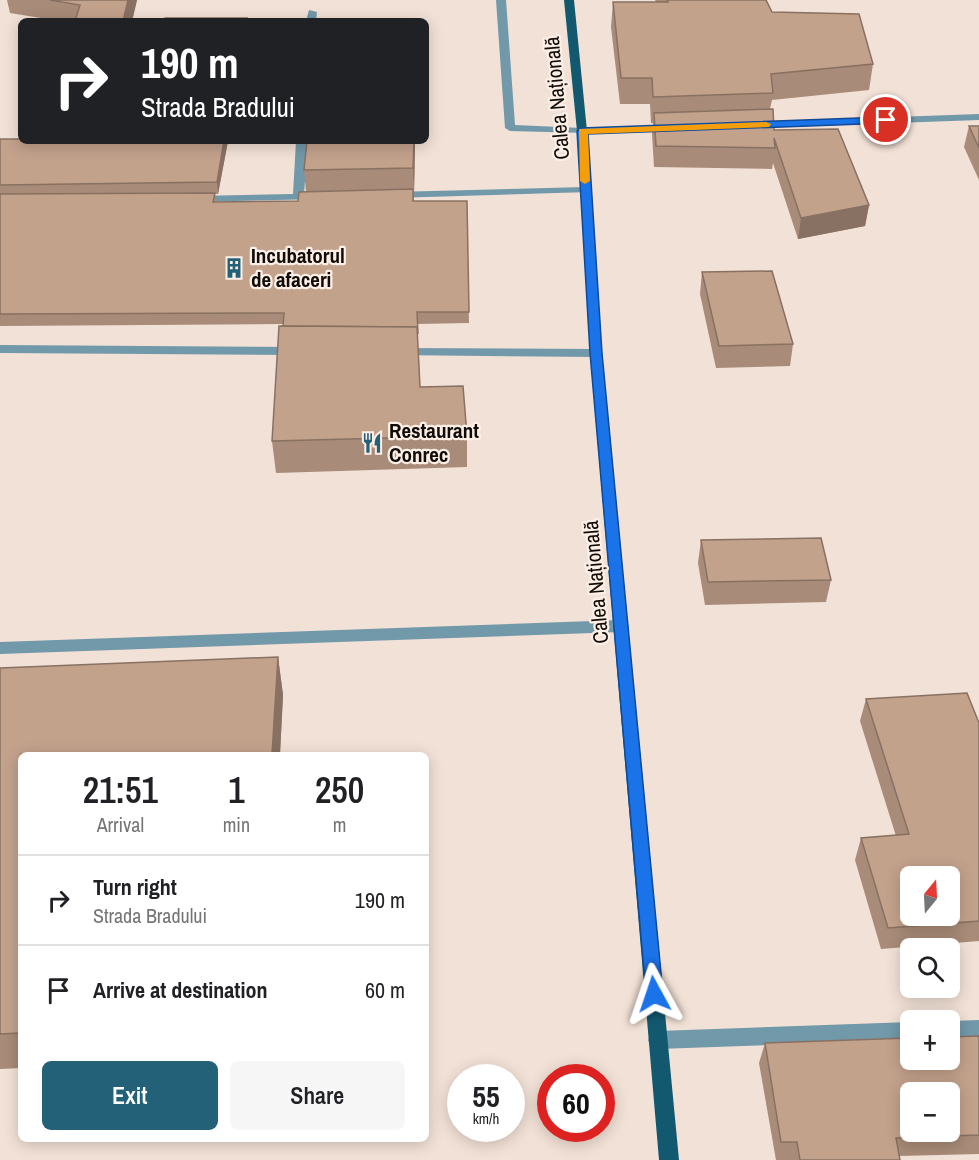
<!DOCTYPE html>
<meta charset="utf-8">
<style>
body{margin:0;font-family:"Archivo Narrow",sans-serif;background:#f6f6f6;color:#202124;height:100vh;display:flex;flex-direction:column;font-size:22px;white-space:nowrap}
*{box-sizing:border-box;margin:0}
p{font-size:20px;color:#757577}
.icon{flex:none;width:33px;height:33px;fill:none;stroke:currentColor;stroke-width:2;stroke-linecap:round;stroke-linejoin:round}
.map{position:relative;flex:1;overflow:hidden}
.drawer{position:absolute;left:18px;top:752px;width:411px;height:390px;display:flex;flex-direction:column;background:#fff;border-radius:9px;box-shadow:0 3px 15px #0003}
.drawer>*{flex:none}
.hud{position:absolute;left:18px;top:18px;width:411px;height:126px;border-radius:9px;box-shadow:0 3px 15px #0003;background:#202124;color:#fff;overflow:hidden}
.needle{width:39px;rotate:18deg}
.fabs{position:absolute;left:900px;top:866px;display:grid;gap:12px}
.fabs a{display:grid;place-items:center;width:60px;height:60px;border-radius:9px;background:#fff;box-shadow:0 3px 15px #0003;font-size:30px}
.speed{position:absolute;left:447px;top:1064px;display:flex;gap:12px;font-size:30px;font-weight:700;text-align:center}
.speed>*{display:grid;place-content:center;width:78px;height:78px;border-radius:50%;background:#fff;box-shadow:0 3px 15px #0003;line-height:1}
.speed small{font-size:15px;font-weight:400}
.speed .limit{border:9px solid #d22;background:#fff;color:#111}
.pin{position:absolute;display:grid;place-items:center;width:51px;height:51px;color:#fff;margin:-26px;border:3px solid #fff;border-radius:50%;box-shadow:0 2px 6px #0007}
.me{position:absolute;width:66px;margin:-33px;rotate:355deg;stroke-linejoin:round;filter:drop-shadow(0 0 4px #0008)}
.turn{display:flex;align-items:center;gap:21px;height:126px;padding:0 24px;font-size:27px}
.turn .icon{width:78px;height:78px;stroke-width:2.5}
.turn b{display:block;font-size:42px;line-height:51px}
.eta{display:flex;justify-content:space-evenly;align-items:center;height:102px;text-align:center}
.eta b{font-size:36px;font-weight:600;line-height:42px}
.action{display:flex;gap:12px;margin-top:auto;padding:12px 24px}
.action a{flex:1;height:69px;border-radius:9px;background:#236178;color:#fff;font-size:24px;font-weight:600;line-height:69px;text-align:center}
.action a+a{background:#f6f6f6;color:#202124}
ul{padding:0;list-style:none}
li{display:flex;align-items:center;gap:18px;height:90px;padding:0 24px;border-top:2px solid #e0e0e0}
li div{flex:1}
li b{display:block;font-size:22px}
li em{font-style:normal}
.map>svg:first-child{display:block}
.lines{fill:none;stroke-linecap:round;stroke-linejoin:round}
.service{fill:#7299aa;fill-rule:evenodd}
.minor{fill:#7299aa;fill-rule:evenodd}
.primary{fill:#12586f;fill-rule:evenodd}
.wall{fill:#a88b78}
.shaded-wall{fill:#887162}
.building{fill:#c3a28c;stroke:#887162;stroke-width:1.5;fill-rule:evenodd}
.route{fill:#1a73e8;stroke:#114b97;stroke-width:1.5}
.slow{fill:#f59e0b}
.labels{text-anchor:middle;stroke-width:4.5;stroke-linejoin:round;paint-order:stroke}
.street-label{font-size:21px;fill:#100b07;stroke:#fdefe6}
.poi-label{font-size:21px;font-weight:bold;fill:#100b07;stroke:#fdefe6;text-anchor:start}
</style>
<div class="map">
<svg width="979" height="1160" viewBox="0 0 979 1160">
<rect width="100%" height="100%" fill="#f2e1d6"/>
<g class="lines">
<g class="service">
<path d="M496,0H506L515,125L582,128L586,129V133L510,131L505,128Z"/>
<path d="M309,10L317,12L316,21H306Z"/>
<path d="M296,141H308L304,194L322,195V199L195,202L189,199L195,196L293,194Z"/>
<path d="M585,187L589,188V192L393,198L387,195L393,192Z"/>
<path d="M0,345L299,347L305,351L299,355L0,353Z"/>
<path d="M398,348L596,349L602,353L596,357L393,355L392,352Z"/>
<path d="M621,620L626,622L629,626L626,630L621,632L0,654V642Z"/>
<path d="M979,1020V1038L950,1039V1021Z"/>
<path d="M910,1022V1040L658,1049L651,1046L648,1040L651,1034L658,1031Z"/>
</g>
<g class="minor">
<path d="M979,114V120L754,128L749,125L754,122Z"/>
<path d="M673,125L678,128L677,130L582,134L577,131L582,128Z"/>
</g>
<path class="primary" d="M564,0H574L587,131L602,353L679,1160H659L590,353L577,131Z"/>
</g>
<g class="wall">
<path d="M7,0H137L132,21H59L10,13Z"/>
<path d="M655,0H766L772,12L873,64L869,90L772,100L770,109L774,130L869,205L865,226L798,239L773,163L772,169L654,167L652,134L653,123H651L650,104H620L611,27L613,2H656Z"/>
<path d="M969,126H979V180L964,147Z"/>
<path d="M0,139L21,141H228L218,194H215L216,202L298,201L306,192L304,170L307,141H415L414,201H467L469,323L417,324L420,387L467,436V467L276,473L272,441L283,324L0,326Z"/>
<path d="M702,272L793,344L790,366L716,368L700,294Z"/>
<path d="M701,540L831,580L826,602L705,605L698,563Z"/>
<path d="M278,657L283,695L280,754H21V1068L0,1069V668Z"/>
<path d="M866,699L979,723V941L881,949L855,860L861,838L896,836L860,721Z"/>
<path d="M979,1036V1154L899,1156L900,1160H776L759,1063L765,1043Z"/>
</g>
<g class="shaded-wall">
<path d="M128,0H137L132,21H123Z"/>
<path d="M224,141H228L218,194L217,182Z"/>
<path d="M414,141H415V148L414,189L413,168Z"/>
<path d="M869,205L865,226L798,239L801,218Z"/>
<path d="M278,657L283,695L280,754H272Z"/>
</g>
<g class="building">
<path d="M50,0H128L123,21H75L80,5Z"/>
<path d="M667,0H766L772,12L859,14L873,64L771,74L773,93L653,97L652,78H621L613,2H668Z"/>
<path d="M165,18H247L246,21H164Z"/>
<path d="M773,109L774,130L838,129L869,205L801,218L774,138L775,148L656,146L654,113Z"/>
<path d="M969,126H979V148Z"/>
<path d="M0,139H21V141H224L217,182L0,185Z"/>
<path d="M307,141H414L413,168L304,170Z"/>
<path d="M413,189V201H467L469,312H417L418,334L417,327L283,326L284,313L0,314V194L215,193L213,202L298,201L299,192Z"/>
<path d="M772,271L793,344L719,346L702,272Z"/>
<path d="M279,326L417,327L420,387L463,386L467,436L272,441Z"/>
<path d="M821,538L831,580L708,582L701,540Z"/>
<path d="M278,657L272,754H21V1033L0,1034V668Z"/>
<path d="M967,693L979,723V921L888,928L861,838L909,834L866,699ZM910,876H950V915H910Z"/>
<path d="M979,1036V1135L896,1138L900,1160H800L797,1142H781L765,1043L910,1038V1059H950V1037ZM910,1092H950V1131H910Z"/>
</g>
<path class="route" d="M886,117L891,120L889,123L588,134L602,353L663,994L660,999L654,1002L648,999L646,994L590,353L577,131L582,128Z"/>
<path class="slow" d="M766,122L771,124L769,127L588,134L590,181L585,184L580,181L579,129Z"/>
<defs>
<g id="building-bare" transform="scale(1.62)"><path d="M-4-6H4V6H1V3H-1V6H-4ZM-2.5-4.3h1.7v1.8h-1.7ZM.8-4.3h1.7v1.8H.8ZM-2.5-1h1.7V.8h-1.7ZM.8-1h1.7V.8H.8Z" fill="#236178" stroke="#fdefe6" stroke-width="2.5" paint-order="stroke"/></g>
<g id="restaurant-bare" transform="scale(1.62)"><path d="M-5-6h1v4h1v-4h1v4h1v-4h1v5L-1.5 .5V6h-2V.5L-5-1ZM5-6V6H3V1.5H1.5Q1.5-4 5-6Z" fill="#236178" stroke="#fdefe6" stroke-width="2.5" paint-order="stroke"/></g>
</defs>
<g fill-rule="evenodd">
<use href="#building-bare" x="234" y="268"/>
<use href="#restaurant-bare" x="372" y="443"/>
</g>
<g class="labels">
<g class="street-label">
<text transform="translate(557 98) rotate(-95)" y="7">Calea Națională</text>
<text transform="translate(596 582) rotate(-95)" y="7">Calea Națională</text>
</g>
<g class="poi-label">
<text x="251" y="263">Incubatorul<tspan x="251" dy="24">de afaceri</tspan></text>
<text x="389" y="438">Restaurant<tspan x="389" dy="24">Conrec</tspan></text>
</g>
</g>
</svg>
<div class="fabs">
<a><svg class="needle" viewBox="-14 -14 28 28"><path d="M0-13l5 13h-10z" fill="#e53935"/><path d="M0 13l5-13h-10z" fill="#757577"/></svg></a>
<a><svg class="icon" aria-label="search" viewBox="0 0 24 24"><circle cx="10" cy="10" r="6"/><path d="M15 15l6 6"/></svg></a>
<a>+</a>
<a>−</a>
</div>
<div class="speed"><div>55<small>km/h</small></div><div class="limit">60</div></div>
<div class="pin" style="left:886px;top:120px;background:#d93025"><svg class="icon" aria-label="arrive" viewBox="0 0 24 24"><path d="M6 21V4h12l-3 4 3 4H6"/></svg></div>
<svg class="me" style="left:654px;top:994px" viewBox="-20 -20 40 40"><path d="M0-17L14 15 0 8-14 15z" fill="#1a73e8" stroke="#fff" stroke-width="4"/></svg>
<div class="hud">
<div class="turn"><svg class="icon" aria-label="right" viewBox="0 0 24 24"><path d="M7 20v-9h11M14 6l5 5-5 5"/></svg><div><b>190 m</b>Strada Bradului</div></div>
</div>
<section class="drawer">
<div class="eta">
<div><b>21:51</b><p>Arrival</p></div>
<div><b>1</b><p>min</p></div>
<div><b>250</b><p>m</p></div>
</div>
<ul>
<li><svg class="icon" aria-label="right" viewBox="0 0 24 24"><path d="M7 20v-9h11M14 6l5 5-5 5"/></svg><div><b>Turn right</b><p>Strada Bradului</p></div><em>190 m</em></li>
<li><svg class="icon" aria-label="arrive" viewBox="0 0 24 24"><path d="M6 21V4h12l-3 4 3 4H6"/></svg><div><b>Arrive at destination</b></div><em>60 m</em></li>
</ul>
<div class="action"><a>Exit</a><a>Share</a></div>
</section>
</div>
